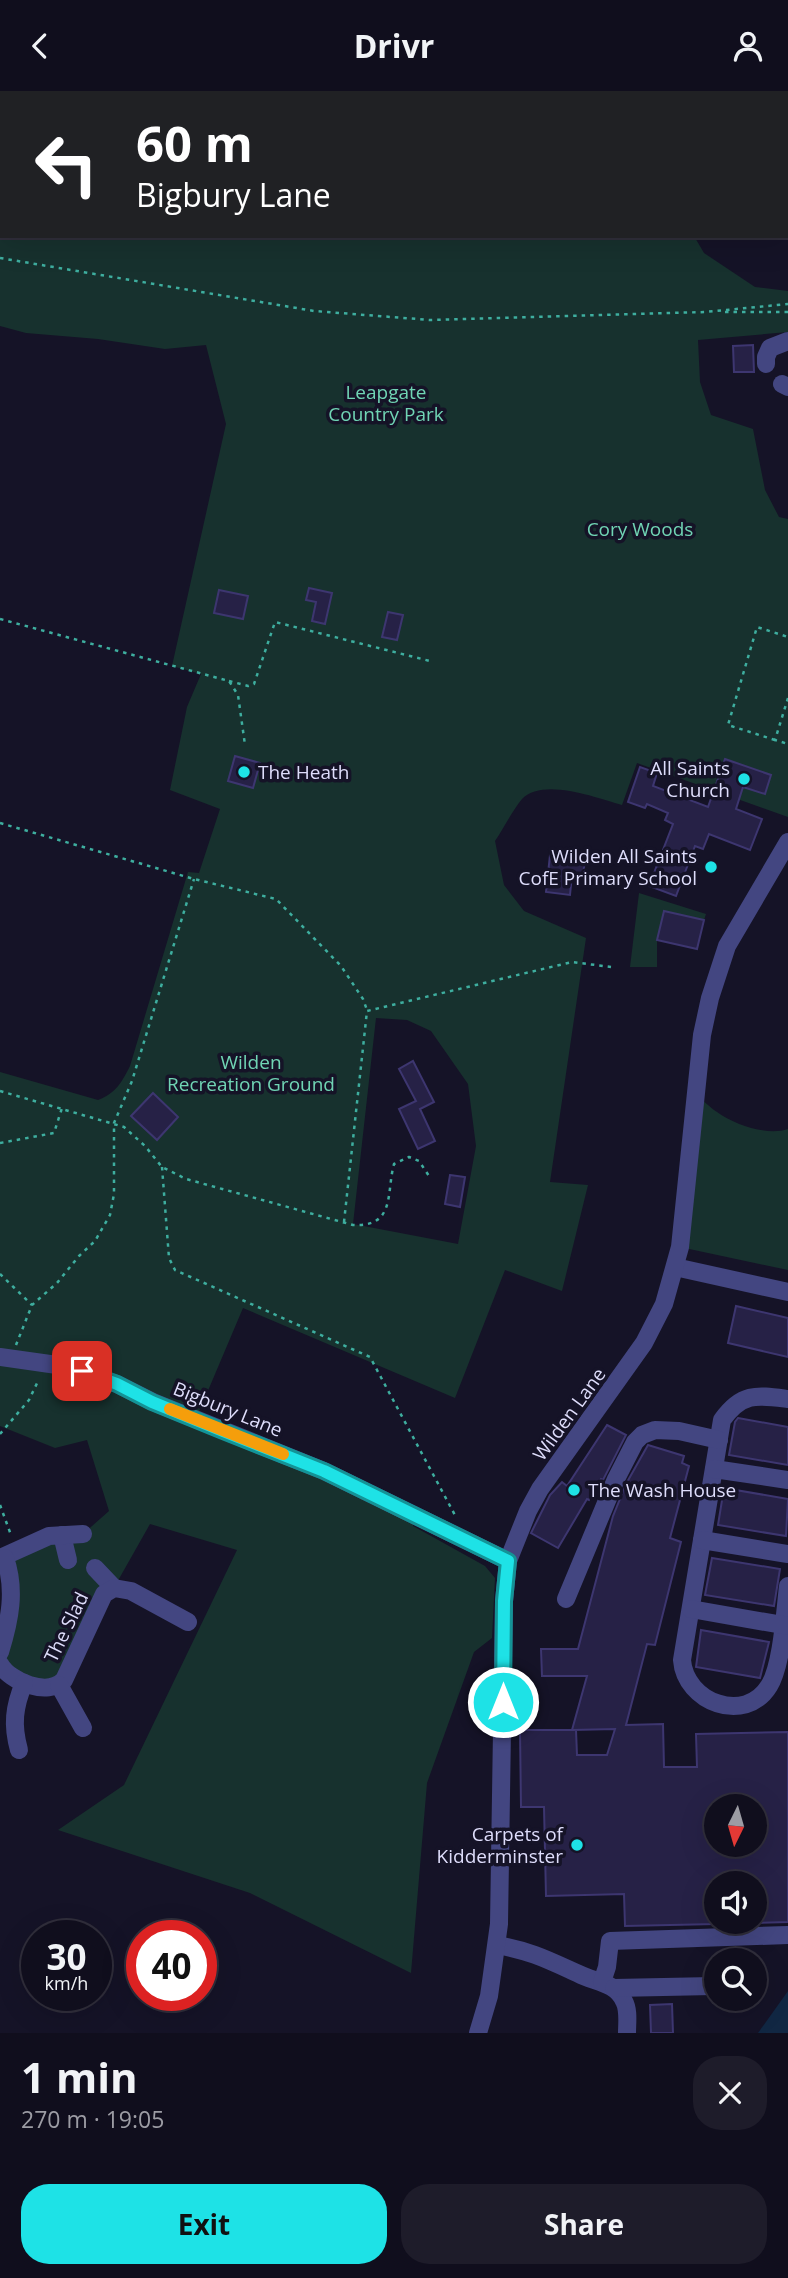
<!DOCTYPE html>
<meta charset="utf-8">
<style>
body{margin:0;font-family:"Open Sans",sans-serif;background:#1e1c2a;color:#f1f3f6;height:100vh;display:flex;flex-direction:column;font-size:26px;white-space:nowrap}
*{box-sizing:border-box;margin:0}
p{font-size:23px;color:#9c9ca4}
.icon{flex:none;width:38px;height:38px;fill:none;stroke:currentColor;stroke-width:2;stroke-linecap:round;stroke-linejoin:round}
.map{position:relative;height:1942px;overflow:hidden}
.panel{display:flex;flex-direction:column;background:#100e1d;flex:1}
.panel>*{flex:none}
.guide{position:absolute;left:0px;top:0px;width:789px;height:147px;box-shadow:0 7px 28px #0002,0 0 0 2px #302e3b;background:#202124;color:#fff;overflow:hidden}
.needle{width:46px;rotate:185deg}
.controls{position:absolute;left:704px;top:1703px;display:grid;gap:14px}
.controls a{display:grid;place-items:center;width:63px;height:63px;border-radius:50%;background:#100e1d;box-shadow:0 7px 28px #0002,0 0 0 2px #302e3b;font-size:35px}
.speed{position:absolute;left:21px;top:1829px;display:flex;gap:14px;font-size:35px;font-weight:700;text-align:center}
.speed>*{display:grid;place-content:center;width:91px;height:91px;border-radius:50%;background:#100e1d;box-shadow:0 7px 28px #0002,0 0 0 2px #302e3b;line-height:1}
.speed small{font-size:18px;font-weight:400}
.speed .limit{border:10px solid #d22;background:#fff;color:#111}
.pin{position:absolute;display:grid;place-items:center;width:60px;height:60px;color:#fff;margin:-30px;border-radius:14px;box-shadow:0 4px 10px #0006}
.me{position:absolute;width:77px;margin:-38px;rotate:0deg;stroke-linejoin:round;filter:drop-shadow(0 0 5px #0008)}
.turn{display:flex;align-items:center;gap:24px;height:147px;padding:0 21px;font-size:32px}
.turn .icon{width:91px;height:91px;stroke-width:2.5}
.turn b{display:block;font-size:49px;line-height:60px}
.round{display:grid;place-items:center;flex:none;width:74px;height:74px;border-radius:28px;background:#1e1c2a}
.headline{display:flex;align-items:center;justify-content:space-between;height:119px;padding:0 21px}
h1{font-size:42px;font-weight:700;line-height:52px}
.button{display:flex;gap:14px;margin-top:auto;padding:14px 21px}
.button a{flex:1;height:80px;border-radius:28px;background:#1ee2e6;color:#111;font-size:28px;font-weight:700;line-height:80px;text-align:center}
.button a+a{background:#1e1c2a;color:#f1f3f6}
header{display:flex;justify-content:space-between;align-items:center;height:91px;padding:0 21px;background:#100e1d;font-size:32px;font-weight:700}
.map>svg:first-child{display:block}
.green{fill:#17312e;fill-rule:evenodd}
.water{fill:#112743}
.building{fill:#262146;stroke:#3d3670;stroke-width:2;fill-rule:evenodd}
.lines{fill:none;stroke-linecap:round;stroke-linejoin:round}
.path{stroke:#3eae9f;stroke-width:2.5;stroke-dasharray:3.5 5;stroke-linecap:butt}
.minor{stroke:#434681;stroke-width:18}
.route-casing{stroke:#149396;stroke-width:18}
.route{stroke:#1ee2e6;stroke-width:12}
.slow{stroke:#f59e0b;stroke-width:12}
.poi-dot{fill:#1ee2e6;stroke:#151327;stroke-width:2.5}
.labels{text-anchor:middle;stroke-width:7;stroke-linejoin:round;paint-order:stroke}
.park-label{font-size:19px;fill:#70d4b4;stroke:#151327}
.poi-label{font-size:19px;fill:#deddfb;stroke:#151327;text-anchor:end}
.street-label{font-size:19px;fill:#deddfb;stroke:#151327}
</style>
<header><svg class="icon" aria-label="back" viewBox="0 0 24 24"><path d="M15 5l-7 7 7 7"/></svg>Drivr<svg class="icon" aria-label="person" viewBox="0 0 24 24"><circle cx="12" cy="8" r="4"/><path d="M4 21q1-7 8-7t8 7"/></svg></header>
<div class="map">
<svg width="788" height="1942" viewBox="0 0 788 1942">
<rect width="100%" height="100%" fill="#151327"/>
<g class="green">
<path d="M0,0H702L2,2V145H694L704,162L755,196L788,200V241L698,249L700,291L711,324L753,338L765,399L779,426L788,428V726L637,672L622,714C597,707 543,686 522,708C512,720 504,737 495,750L504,794L524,820L586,847L550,1091L588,1094L562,1200L505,1179L455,1307L243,1217L196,1328L416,1424L413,1435L485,1475L495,1487L492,1547L474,1561L427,1692L411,1882L250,1802L58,1739L124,1694L237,1459L150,1433L59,1594L3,1579L5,1467L83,1443L109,1420L87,1349L55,1357L0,1335V981L98,1009C116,1002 122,991 130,975L188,781L199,782L220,718L170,699L187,616L201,583L172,575L226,333L206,254L165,258L98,248L26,242L0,235ZM376,927L407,929L431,940L468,993L476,1055L458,1153L353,1133Z"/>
<path d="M639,802L706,823L704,829L664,820L657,849V876H630Z"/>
<path d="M695,1002C702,1008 709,1016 717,1021C735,1034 767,1045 788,1038V1179L680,1156Z"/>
</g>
<path class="water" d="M788,1900V1942H758Z"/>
<g class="building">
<path d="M753,254L754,281H734L733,255Z"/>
<path d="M309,497L332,502L325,533L312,530L316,511L306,509Z"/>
<path d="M219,499L248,505L243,528L214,522Z"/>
<path d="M388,521L403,524L397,549L382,546Z"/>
<path d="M235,665L260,672L253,697L228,690Z"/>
<path d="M725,668L771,684L765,703L743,696L736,718L762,728L750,759L709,743L703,758L695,755L676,805L649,795L673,733L665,729L668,722L647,713L645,717L628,711L640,676L657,682L653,695L708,716Z"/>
<path d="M550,764L585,768L583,785L572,784L570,804L546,801Z"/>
<path d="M664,820L704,829L697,858L657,849Z"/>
<path d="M413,970L434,1011L420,1018L435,1050L418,1058L399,1018L416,1010L399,978Z"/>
<path d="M153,1002L178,1026L157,1049L131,1025Z"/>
<path d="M450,1084L465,1086L460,1116L445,1113Z"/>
<path d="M736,1215L788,1227V1266L728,1252Z"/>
<path d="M738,1327L788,1336V1374L729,1364L735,1331Z"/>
<path d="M607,1334L626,1344L603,1389L601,1388L589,1409L587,1408L558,1457L531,1442L550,1404L562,1391L567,1395Z"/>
<path d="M648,1354L684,1365L682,1372L689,1375L670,1447L681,1451L655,1554L647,1553L626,1634L663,1633L664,1676H697L696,1643L788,1641V1831L754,1832V1792H716V1833L625,1835L624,1803L546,1805L544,1716H521L520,1639H572L587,1585H542L541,1558H578L613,1425L626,1393ZM615,1638L607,1664H577L576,1639H572ZM716,1715H754V1754H716Z"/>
<path d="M724,1397L788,1408L786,1445L718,1434Z"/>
<path d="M712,1467L780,1478L774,1515L705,1504Z"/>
<path d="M701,1539L769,1551L760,1587L696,1576Z"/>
<path d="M672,1913L673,1942H651L650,1914Z"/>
</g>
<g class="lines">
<g class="path">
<path d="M0,167L314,220L430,229L705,221L788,213"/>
<path d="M725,221H788"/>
<path d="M0,528L229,590L238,604L245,654"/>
<path d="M229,590L248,595L254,593L275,531L430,570"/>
<path d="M788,607L775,649L788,653"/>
<path d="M775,649L728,634L757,536L788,546"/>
<path d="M0,732L194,788L276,808L341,875L363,908L367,919"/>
<path d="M0,1000L124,1036L145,1055L162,1076L186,1088L353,1134C396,1136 386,1102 394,1073L409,1066L419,1070L431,1088"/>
<path d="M0,1052L54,1042L62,1017"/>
<path d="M162,1076L169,1167L175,1179L370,1266L456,1426"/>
<path d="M344,1131L367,920L572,871L611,876"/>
<path d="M0,1183L32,1214"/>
<path d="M16,1254L32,1214L57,1192L79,1165L95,1150L110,1124L114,1103V1032L132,990L194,788"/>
<path d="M0,1343L29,1309L39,1288"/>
<path d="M0,1414L11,1444"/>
</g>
<g class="minor">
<path d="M766,273V266L770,257L788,250"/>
<path d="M782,293L788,296"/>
<path d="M675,1176L788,1201"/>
<path d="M0,1266L57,1274L117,1293L153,1311L324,1380L508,1470"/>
<path d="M788,1308C757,1304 742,1301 722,1329L682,1569C685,1611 745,1634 769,1595C782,1575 785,1520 788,1495"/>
<path d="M714,1378L788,1389"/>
<path d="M62,1444L68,1469"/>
<path d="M702,1449L788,1463"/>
<path d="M0,1467L49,1445L83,1443"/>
<path d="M95,1477L114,1497"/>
<path d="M566,1508L616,1388L635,1351L642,1344L655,1339L679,1340L719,1349"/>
<path d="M691,1518L788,1535"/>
<path d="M0,1561C10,1529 16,1499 5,1467"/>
<path d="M0,1573C10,1591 48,1606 64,1589L104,1503L114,1497L131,1500L188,1531"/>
<path d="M59,1594L83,1637"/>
<path d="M19,1659C12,1634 14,1616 24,1592"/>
<path d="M497,1854C531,1860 548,1869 579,1883C594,1891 616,1891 624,1910C629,1919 627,1932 627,1942"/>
<path d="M602,1891L607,1876L610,1850L788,1844"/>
<path d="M614,1897L713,1895"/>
<path d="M478,1942L489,1905L499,1833L504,1510L508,1470L528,1420L540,1398L644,1252L664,1213L680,1156L702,944L710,907L727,855L788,751"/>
</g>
</g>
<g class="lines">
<g class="route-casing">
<path id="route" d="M82,1280L117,1293L152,1311L223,1340L324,1380L508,1470L504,1510L503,1611"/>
</g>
<use href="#route" class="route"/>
<path class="slow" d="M170,1318L283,1363"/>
</g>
<g class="poi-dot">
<circle cx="244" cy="681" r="7"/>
<circle cx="744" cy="688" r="7"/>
<circle cx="711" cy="776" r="7"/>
<circle cx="574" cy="1399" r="7"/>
<circle cx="577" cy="1754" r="7"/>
</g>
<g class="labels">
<g class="park-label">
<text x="386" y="308">Leapgate<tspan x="386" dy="22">Country Park</tspan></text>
<text x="640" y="445">Cory Woods</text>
<text x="251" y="978">Wilden<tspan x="251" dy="22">Recreation Ground</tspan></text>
</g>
<g class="poi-label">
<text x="730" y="684">All Saints<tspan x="730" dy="22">Church</tspan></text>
<text x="258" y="688" text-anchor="start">The Heath</text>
<text x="697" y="772">Wilden All Saints<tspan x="697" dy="22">CofE Primary School</tspan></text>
<text x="588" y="1406" text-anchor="start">The Wash House</text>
<text x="563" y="1750">Carpets of<tspan x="563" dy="22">Kidderminster</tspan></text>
</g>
<g class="street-label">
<text transform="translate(228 1318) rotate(22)" y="7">Bigbury Lane</text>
<text transform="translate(569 1323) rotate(-54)" y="7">Wilden Lane</text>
<text transform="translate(66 1536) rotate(-64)" y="7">The Slad</text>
</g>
</g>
</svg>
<div class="controls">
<a><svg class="needle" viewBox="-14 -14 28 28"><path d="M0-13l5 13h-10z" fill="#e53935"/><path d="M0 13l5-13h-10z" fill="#9c9ca4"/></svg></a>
<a><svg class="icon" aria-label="sound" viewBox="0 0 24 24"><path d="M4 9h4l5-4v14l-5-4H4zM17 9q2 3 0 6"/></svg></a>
<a><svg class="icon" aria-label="search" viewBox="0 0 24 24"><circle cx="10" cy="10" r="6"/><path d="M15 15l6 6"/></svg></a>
</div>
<div class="speed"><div>30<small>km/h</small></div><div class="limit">40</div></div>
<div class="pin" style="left:82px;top:1280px;background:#d93025"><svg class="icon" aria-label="arrive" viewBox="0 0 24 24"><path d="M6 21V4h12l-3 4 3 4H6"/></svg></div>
<svg class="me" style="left:503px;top:1611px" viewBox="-20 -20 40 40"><circle r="17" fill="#1ee2e6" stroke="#fff" stroke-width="3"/><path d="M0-11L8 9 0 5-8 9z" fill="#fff"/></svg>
<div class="guide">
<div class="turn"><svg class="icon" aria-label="left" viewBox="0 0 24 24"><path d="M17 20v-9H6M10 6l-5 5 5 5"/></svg><div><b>60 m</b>Bigbury Lane</div></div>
</div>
</div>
<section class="panel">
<div class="headline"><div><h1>1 min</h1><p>270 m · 19:05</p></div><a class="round"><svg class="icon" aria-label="close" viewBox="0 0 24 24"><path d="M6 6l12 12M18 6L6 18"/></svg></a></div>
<div class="button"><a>Exit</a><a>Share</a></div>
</section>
